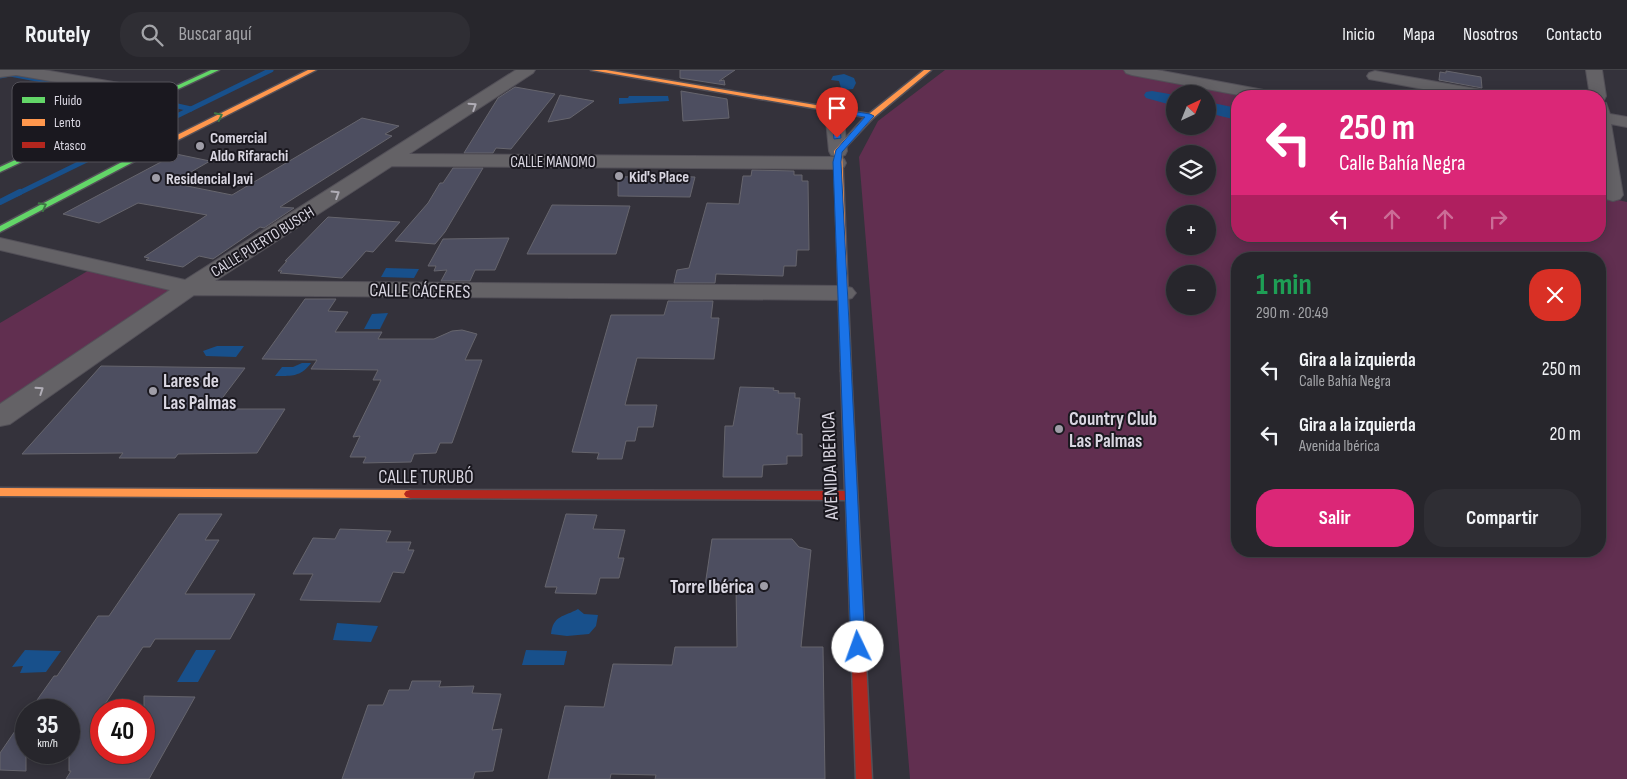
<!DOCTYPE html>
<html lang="es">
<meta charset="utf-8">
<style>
body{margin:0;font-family:"Sofia Sans Condensed",sans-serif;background:#2f2e34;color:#f1f3f6;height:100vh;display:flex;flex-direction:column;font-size:19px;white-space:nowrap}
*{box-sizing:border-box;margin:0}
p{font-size:16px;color:#a4a5a9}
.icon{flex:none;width:28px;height:28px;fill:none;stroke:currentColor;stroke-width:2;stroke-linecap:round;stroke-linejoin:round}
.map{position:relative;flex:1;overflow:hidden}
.panel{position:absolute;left:1231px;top:182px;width:375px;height:305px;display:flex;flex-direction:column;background:#27262c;border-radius:20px;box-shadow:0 2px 12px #0003,0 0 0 1px #434348}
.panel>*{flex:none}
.hud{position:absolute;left:1231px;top:20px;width:375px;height:152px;border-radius:20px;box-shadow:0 2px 12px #0003,0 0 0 1px #434348;background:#db2777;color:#fff;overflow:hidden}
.needle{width:32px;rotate:43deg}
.controls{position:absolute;left:1166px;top:15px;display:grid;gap:10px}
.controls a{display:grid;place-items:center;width:50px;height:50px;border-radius:50%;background:#27262c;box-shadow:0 2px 12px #0003,0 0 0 1px #434348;font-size:25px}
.speed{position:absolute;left:15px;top:629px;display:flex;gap:10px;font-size:25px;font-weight:700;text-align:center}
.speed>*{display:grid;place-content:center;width:65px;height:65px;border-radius:50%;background:#27262c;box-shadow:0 2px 12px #0003,0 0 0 1px #434348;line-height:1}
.speed small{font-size:12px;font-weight:400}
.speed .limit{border:8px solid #d22;background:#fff;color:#111}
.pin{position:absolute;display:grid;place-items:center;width:42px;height:42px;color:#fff;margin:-51px -21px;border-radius:50% 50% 50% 0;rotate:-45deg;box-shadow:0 0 5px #0007}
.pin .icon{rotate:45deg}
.me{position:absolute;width:55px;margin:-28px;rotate:357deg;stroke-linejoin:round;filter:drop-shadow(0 0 4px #0008)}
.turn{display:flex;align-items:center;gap:18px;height:105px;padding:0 25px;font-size:22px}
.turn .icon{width:65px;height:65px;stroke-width:2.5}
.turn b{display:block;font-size:35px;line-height:42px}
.lanes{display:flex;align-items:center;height:48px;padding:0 25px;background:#0003;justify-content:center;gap:25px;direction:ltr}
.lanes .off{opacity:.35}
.round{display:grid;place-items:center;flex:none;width:52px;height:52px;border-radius:20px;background:#2f2e34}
.summary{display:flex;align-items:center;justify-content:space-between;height:85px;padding:0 25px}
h1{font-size:30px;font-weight:700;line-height:38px;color:#1e9e55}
.action{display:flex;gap:10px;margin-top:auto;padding:10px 25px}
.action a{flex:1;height:58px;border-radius:20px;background:#db2777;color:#fff;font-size:20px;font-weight:700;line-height:58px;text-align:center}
.action a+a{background:#2f2e34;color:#f1f3f6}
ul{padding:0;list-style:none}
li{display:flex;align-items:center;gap:15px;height:65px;padding:0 25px}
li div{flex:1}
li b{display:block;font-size:19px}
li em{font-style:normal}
header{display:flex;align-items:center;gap:30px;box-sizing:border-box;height:70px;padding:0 25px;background:#27262c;border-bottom:1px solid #434348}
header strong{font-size:24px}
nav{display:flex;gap:28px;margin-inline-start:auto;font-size:18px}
.search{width:350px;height:45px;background:#2f2e34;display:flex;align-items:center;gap:12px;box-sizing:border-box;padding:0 18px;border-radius:20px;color:#a4a5a9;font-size:19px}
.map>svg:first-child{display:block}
.green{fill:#612f50;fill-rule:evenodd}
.water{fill:#18508b}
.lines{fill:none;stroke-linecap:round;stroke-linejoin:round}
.stream-far1{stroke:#18508b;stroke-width:5}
.stream{stroke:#18508b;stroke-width:6}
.building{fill:#4d4e60;stroke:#66656d}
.street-casing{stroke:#535058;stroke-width:2}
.fast-casing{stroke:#535058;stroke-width:3}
.slow-casing{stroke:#535058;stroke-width:3}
.jam-casing{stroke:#535058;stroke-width:3}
.street{fill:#646266;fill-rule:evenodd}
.fast{fill:#63d668;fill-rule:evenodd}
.slow{fill:#ff974d;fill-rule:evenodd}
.jam{fill:#b3261e;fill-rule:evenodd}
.oneway{stroke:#b0adb6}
.oneway2{stroke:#3e7744}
.route{fill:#1a73e8;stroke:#114b97}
.poi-dot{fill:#9f9da7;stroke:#1a181f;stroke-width:2}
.labels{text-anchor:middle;stroke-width:4;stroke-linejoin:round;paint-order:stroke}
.far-poi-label{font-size:16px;font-weight:bold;fill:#d9d6e1;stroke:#1a181f;text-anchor:start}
.far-street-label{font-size:16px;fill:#d9d6e1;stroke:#1a181f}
.street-label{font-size:19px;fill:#d9d6e1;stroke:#1a181f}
.poi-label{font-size:19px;font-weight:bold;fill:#d9d6e1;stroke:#1a181f;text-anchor:start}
.key{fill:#1a181f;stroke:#535159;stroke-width:1}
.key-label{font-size:14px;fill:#d9d6e1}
</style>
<header>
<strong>Routely</strong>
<div class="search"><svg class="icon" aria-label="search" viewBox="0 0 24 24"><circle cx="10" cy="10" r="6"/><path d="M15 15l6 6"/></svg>Buscar aquí</div>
<nav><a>Inicio</a><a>Mapa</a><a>Nosotros</a><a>Contacto</a></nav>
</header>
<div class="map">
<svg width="1627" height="709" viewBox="0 0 1627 709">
<rect width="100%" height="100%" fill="#34323b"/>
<g class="green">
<path d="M945,0H1123L1258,26H1238V166H1600V126L1627,132V709H910L859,87L878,51ZM1175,24H1208V56H1175ZM1175,84H1208V116H1175ZM1175,144H1208V176H1175ZM1238,189H1600V481H1238ZM1175,204H1208V236H1175Z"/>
<path d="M91,199L172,220L0,337V253Z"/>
</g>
<g class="water">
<path d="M844,4L854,8L856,13L853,19L844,20L841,18L839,11L831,10L833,6Z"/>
<path d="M1152,21L1175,25V36L1146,28L1144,25L1146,22Z"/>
<path d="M629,26H668L669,31L619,34V28H628Z"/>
<path d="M1208,32L1237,38V50L1208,43Z"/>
<path d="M386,198L419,199L414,208L381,207Z"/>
<path d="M388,243L380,259H364L372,244Z"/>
<path d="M217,276H244L236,287L206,286L203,281Z"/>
<path d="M302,293H311C301,307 291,306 275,306L282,297H293Z"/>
<path d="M578,539L584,544L598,545L596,556L589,564L567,566L551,564C553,545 564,547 578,539Z"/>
<path d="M337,553L378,556L371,572L333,570Z"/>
<path d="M25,580L61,581L46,602L20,603L23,596L12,597Z"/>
<path d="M196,580H216L198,612H177Z"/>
<path d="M526,580L567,581L564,595H522Z"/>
</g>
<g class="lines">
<g class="stream-far1">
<path d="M0,6L10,4L139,28"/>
<path d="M173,35L191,39"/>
<path d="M17,124L271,0"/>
</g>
<path class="stream" d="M0,132L20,122"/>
</g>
<g class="building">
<path d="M680,0H735L719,11L724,10L725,15L680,8Z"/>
<path d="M1446,1L1481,7L1482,18L1439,10L1440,2L1446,3Z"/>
<path d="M515,17L555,24L511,79L496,78L493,83H464L498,28Z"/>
<path d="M681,21L727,29L729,48L683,51Z"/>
<path d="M560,25L594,31L570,48L548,52Z"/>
<path d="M362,48L399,56L385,64L392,66L280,137L294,138L264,158L260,157L213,189L199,186L183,197L146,190L149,188L144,187L207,145L138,133L99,153L63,144L176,84L210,91L172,113L232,125Z"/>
<path d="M453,98H483L445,162L435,174L395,171L428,133L440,113H443Z"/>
<path d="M752,100L794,101V105H802V111H808L809,180H797L796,196H784L783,206L716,204L715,213H674L677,200L689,198L707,133L739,134L743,106H751Z"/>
<path d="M670,106L695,107L690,127L618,126V107Z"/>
<path d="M552,135L630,136L616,184H527Z"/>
<path d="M328,147L400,152L373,182L366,181L342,208L280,203L282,201H278L287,191H285Z"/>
<path d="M509,168L495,200H475L470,211H441L447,200L434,201L436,196H428L443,169Z"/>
<path d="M305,229H336L328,241L348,242L335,262H382L378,269H434L452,261L462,260L477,264L465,290H482L452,373H440L436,383L414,384L411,392L363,393L366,387H350L360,366L353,367L381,310H373L378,300L311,299L317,290L262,289Z"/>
<path d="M668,231H713L711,248H719L714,289L637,288L625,335H657L653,357H638L635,371H626L622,389H597L599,383L572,382L611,245H664Z"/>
<path d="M101,296L245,298L214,339H285L257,383L178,384L175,388H119L123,383L22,384Z"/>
<path d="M740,317L774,318L773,320L779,321L778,323H795V328H800L797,364H802V386H787V394L763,395L762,407H723L725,356H733Z"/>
<path d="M179,444H222L205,470H219L185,524H255L230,569H155L150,577H143L101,640V682H144V626L195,627L149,709H66L71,701H69V640H30L54,606H57L98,546H109Z"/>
<path d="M566,444L597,445L593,459L625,460L618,488H624L619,508H600L596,524L555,523L557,517H545Z"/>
<path d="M340,459L391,461L386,472H411L408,480H414L404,503L393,502L380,532L300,530L313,504H293L313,468L335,469Z"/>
<path d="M712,469H792L799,477L811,480L801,577H823L825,709H655L656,705L611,704L610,709H548L565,636L604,637L613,594L672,595L675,577H737L736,517L705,516Z"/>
<path d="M412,611H441L439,617L474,616L472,623L501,624L492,660L502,659L493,701L475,702L473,709H342L368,635H383L389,620H409Z"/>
<path d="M26,645V701L0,700V683Z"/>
</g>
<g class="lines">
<g class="street-casing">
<g id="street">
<path d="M0,0H44L160,20L166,21L168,25L166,29L160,30L16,5L0,7Z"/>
<path d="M516,0H535L533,3L409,84L837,87L844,89L846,93L844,97L837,99L392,96L215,211L844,216L852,218L856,223L852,228L844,230L194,225L10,354L0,356V334L170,220L0,180V168L185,210Z"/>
<path d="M1124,0H1157L1269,21L1275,22L1277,26H1244L1132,5L1126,3Z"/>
<path d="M1586,0H1602L1606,26L1604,30L1600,31V26H1590Z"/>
<path d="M1375,1L1488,21L1494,22L1496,26H1461L1369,9L1367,6L1369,3Z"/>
<path d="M1600,32L1606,33L1610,44L1627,47V57L1611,54L1623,125L1620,129L1613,131L1606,129C1595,114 1600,53 1600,32Z"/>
<path d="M834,35L840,36L843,40L847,81L845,85L838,87L831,85L829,81L825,40L828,36Z"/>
</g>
</g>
<g class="fast-casing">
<g id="fast">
<path d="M211,0H219L0,102V97Z"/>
<path d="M164,70L171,72L0,162V156Z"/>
</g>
</g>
<g class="slow-casing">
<g id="slow">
<path d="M308,0H316L170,74L163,72Z"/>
<path d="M591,0H606L869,44L924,0H931L873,48L842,81L851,301L850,303H842L841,301L834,81L865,47Z"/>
<path d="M0,418L410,420L414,421L416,424L414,427L410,428L0,426Z"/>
</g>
</g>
<g class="jam-casing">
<path id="jam" d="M846,298L851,301L872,709H856L846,430L410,428L406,427L404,424L406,421L410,420L845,421L841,301Z"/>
</g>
<use href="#street" class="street"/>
<use href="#fast" class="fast"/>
<use href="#slow" class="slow"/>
<use href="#jam" class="jam"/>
</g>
<defs><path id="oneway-chevron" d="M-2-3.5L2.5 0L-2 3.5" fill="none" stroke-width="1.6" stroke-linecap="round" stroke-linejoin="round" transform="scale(1.25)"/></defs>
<g class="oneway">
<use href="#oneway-chevron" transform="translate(473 36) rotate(-33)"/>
<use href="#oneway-chevron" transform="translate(336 124) rotate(-32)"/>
<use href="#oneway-chevron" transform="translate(40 320) rotate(-34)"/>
</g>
<g class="oneway2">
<use href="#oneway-chevron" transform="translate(219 46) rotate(-26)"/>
<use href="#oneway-chevron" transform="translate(43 136) rotate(-28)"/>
</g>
<path class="route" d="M831,38L870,44L874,46L842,82L841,92L865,577L863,581L858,583L853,581L851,577L833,92L836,80L865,47L838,43L841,68L834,69Z"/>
<g class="poi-dot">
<circle cx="200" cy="76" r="5"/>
<circle cx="619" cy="106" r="5"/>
<circle cx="156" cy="108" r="5"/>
<circle cx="153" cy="321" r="5"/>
<circle cx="1059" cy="359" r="5"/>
<circle cx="764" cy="516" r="5"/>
</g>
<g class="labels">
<g class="far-poi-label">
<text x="210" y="73">Comercial<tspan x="210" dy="18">Aldo Rifarachi</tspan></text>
<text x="629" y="112">Kid's Place</text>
<text x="166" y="114">Residencial Javi</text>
</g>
<g class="far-street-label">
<text x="553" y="97">CALLE MANOMO</text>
<text transform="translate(262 171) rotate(-32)" y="6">CALLE PUERTO BUSCH</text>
</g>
<g class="street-label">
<text transform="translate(420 220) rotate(1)" y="7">CALLE CÁCERES</text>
<text transform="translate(829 396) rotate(-92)" y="7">AVENIDA IBÉRICA</text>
<text x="426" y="413">CALLE TURUBÓ</text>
</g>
<g class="poi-label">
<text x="163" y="317">Lares de<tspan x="163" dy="22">Las Palmas</tspan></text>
<text x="1069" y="355">Country Club<tspan x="1069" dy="22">Las Palmas</tspan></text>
<text x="754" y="523" text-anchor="end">Torre Ibérica</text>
</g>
</g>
<rect x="12" y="12" width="166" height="80" rx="8" class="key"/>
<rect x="22" y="27" width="23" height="6" fill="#63d668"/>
<rect x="22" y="49" width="23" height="7" fill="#ff974d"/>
<rect x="22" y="72" width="23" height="6" fill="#b3261e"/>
<g class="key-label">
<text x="54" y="35">Fluido</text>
<text x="54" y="57">Lento</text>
<text x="54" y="80">Atasco</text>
</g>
</svg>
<div class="controls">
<a><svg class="needle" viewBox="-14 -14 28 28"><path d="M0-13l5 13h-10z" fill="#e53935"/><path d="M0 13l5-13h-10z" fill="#a4a5a9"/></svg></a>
<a><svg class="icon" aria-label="layers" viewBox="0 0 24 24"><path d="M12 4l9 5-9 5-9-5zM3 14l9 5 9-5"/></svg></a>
<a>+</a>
<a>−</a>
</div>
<div class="speed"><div>35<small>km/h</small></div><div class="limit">40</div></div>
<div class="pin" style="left:837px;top:68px;background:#d93025"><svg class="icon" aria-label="arrive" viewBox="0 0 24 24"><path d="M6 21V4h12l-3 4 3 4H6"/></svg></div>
<svg class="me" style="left:858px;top:577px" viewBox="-20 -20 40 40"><circle r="19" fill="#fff"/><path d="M0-13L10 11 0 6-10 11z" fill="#1a73e8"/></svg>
<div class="hud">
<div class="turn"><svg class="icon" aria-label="left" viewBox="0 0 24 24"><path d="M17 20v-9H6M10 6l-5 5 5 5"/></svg><div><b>250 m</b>Calle Bahía Negra</div></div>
<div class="lanes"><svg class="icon" aria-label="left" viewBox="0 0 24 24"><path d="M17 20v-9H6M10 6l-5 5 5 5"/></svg><svg class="icon off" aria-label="ahead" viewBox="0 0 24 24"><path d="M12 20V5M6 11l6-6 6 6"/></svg><svg class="icon off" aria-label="ahead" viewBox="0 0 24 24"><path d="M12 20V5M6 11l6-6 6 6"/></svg><svg class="icon off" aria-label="right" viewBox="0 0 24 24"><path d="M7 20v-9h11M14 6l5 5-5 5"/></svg></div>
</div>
<section class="panel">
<div class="summary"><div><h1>1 min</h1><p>290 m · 20:49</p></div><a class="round" style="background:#d93025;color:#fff"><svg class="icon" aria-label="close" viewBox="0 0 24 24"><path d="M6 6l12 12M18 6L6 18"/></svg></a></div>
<ul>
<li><svg class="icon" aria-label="left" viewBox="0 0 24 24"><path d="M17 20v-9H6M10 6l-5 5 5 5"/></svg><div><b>Gira a la izquierda</b><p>Calle Bahía Negra</p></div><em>250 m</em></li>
<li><svg class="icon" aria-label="left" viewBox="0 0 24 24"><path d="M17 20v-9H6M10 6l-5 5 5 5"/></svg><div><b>Gira a la izquierda</b><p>Avenida Ibérica</p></div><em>20 m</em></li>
</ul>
<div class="action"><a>Salir</a><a>Compartir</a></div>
</section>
</div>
